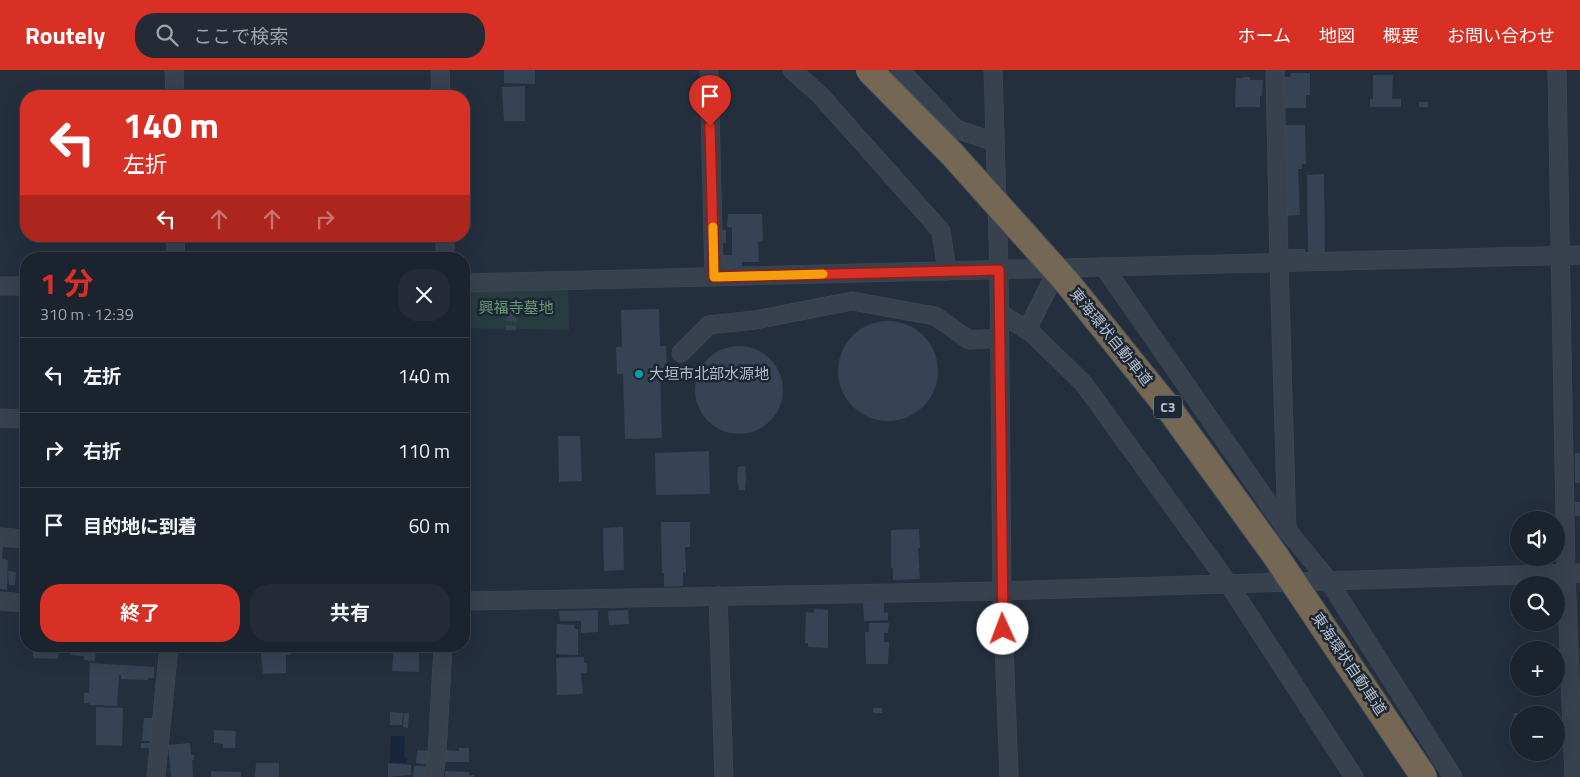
<!DOCTYPE html>
<html lang="ja">
<meta charset="utf-8">
<style>
body{margin:0;font-family:"Titillium Web","Noto Sans JP",sans-serif;background:#242b36;color:#f1f3f6;height:100vh;display:flex;flex-direction:column;font-size:19px;white-space:nowrap}
*{box-sizing:border-box;margin:0}
p{font-size:16px;color:#a0a4aa}
.icon{flex:none;width:28px;height:28px;fill:none;stroke:currentColor;stroke-width:2;stroke-linecap:round;stroke-linejoin:round}
.map{position:relative;flex:1;overflow:hidden}
.panel{position:absolute;left:20px;top:182px;width:450px;height:400px;display:flex;flex-direction:column;background:#1b232e;border-radius:20px;box-shadow:0 5px 20px #0002,0 0 0 1px #39404a}
.panel>*{flex:none}
.banner{position:absolute;left:20px;top:20px;width:450px;height:152px;border-radius:20px;box-shadow:0 5px 20px #0002,0 0 0 1px #39404a;background:#d93025;color:#fff;overflow:hidden}
.fabs{position:absolute;left:1510px;top:441px;display:grid;gap:10px}
.fabs a{display:grid;place-items:center;width:55px;height:55px;border-radius:50%;background:#1b232e;box-shadow:0 5px 20px #0002,0 0 0 1px #39404a;font-size:25px}
.pin{position:absolute;display:grid;place-items:center;width:42px;height:42px;color:#fff;margin:-51px -21px;border-radius:50% 50% 50% 0;rotate:-45deg;box-shadow:0 0 5px #0007}
.pin .icon{rotate:45deg}
.me{position:absolute;width:55px;margin:-28px;rotate:358deg;stroke-linejoin:round;filter:drop-shadow(0 0 4px #0008)}
.turn{display:flex;align-items:center;gap:18px;height:105px;padding:0 20px;font-size:22px}
.turn .icon{width:65px;height:65px;stroke-width:2.5}
.turn b{display:block;font-size:35px;line-height:42px}
.lanes{display:flex;align-items:center;height:48px;padding:0 20px;background:#0003;justify-content:center;gap:25px;direction:ltr}
.lanes .off{opacity:.35}
.round{display:grid;place-items:center;flex:none;width:52px;height:52px;border-radius:20px;background:#242b36}
.summary{display:flex;align-items:center;justify-content:space-between;height:85px;padding:0 20px}
h1{font-size:30px;font-weight:700;line-height:38px;color:#d93025}
.primary-button{display:flex;gap:10px;margin-top:auto;padding:10px 20px}
.primary-button a{flex:1;height:58px;border-radius:20px;background:#d93025;color:#fff;font-size:20px;font-weight:700;line-height:58px;text-align:center}
.primary-button a+a{background:#242b36;color:#f1f3f6}
ul{padding:0;list-style:none}
li{display:flex;align-items:center;gap:15px;height:75px;padding:0 20px;border-top:1px solid #39404a}
li div{flex:1}
li b{display:block;font-size:19px}
li em{font-style:normal}
header{display:flex;align-items:center;gap:30px;box-sizing:border-box;height:70px;padding:0 25px;background:#d93025;color:#fff}
header strong{font-size:24px}
nav{display:flex;gap:28px;margin-inline-start:auto;font-size:18px}
.search{width:350px;height:45px;background:#242b36;display:flex;align-items:center;gap:12px;box-sizing:border-box;padding:0 18px;border-radius:20px;color:#a0a4aa;font-size:19px}
.map>svg:first-child{display:block}
.green{fill:#263c3f}
.water{fill:#17263c}
.building{fill:#364354}
.lines{fill:none;stroke-linecap:round;stroke-linejoin:round}
.minor-casing{stroke:#414a57;stroke-width:19}
.minor{stroke:#38414e;stroke-width:18}
.highway-bridge-casing{stroke:#434c59;stroke-width:28;stroke-linecap:butt}
.highway-bridge{stroke:#746855;stroke-width:26}
.route-casing{stroke:#8d1f18;stroke-width:12}
.route{stroke:#d93025;stroke-width:9}
.slow{stroke:#f59e0b;stroke-width:9}
.culture-dot{fill:#0f9aa8;stroke:#1d2633;stroke-width:2}
.labels{text-anchor:middle;stroke-width:5;stroke-linejoin:round;paint-order:stroke}
.shield{fill:#1d2633;stroke:#878f9c;stroke-width:1}
.shield-label{font-size:14px;font-weight:bold;fill:#b4bcc9}
.park-label{font-size:15px;fill:#6b9a76;stroke:#1d2633}
.street-label{font-size:15px;fill:#b4bcc9;stroke:#1d2633}
.poi-label{font-size:15px;fill:#b4bcc9;stroke:#1d2633;text-anchor:start}
</style>
<header>
<strong>Routely</strong>
<div class="search"><svg class="icon" aria-label="search" viewBox="0 0 24 24"><circle cx="10" cy="10" r="6"/><path d="M15 15l6 6"/></svg>ここで検索</div>
<nav><a>ホーム</a><a>地図</a><a>概要</a><a>お問い合わせ</a></nav>
</header>
<div class="map">
<svg width="1580" height="707" viewBox="0 0 1580 707">
<rect width="100%" height="100%" fill="#242f3e"/>
<path class="green" d="M568,216L569,260L464,258V218Z"/>
<path class="water" d="M391,666H405L404,688H407V693H390Z"/>
<g class="building">
<path d="M504,0H535V14L504,13Z"/>
<path d="M1291,3H1310V25H1306V38H1283V7H1290Z"/>
<path d="M1373,5H1393L1392,29H1401V37H1370V29H1373Z"/>
<path d="M1243,7H1250V10H1263L1262,26H1260V37H1235L1236,8H1243Z"/>
<path d="M525,16V51H504L502,17Z"/>
<rect x="1419" y="32" width="9" height="5"/>
<path d="M1283,55H1305L1306,94H1302V99H1298L1300,145L1284,146Z"/>
<path d="M1324,104L1325,183H1308L1307,105Z"/>
<path d="M728,144H762L763,171L758,172L759,192H742V196H737V198H723V185H732V157H727Z"/>
<path d="M719,160H726V173H718Z"/>
<path d="M1287,179H1305V184L1288,185Z"/>
<path d="M506,236L516,237L517,252L506,251Z"/>
<path d="M659,239L660,276H666L667,303H660L662,368L625,369L623,304H617L616,277H622L621,240Z"/>
<circle cx="888" cy="301" r="50"/>
<path d="M506,255L516,256V260H506Z"/>
<circle cx="739" cy="320" r="44"/>
<path d="M558,366H580L582,411L559,412Z"/>
<path d="M709,381L710,424L656,425L655,383Z"/>
<rect x="1575" y="383" width="5" height="30"/>
<path d="M745,396L746,408L745,420H739L737,407L738,397Z"/>
<rect x="1575" y="432" width="5" height="14"/>
<path d="M661,452H690V477H685L686,503L683,502V516L664,517V503H662Z"/>
<path d="M623,457L624,500L604,501L603,458Z"/>
<path d="M919,459L920,478H918L920,509L893,510V498H891V460Z"/>
<path d="M0,473H3L2,489L8,490L7,520L0,519Z"/>
<path d="M8,501L16,502L15,515H9Z"/>
<path d="M863,532L884,533V543L888,542V550L864,551Z"/>
<path d="M814,539L828,540V578L808,577V573H805L806,542L814,543Z"/>
<path d="M598,540V562L581,563V551H560L559,541Z"/>
<path d="M628,540L629,554L609,555L608,541Z"/>
<path d="M869,553H889L888,563H884V572H889L888,594H866L865,562H869Z"/>
<path d="M557,554L575,555L574,559H578V585L556,584Z"/>
<path d="M33,576H59L58,589L33,588Z"/>
<path d="M71,576H96L95,591L84,590V586L70,585Z"/>
<path d="M260,576H284V578H292L291,585H286V603L263,604Z"/>
<path d="M394,576H424V581H419V602L392,601Z"/>
<path d="M584,587V593H587V603H581L583,624L557,625L556,588Z"/>
<path d="M90,593L154,597V608H148V610L121,609V605H119L117,636L89,635V633H84V623H89Z"/>
<path d="M96,637L123,638L122,676L96,675Z"/>
<rect x="873" y="638" width="9" height="5"/>
<path d="M390,642L403,643L402,655H390Z"/>
<path d="M404,643H409L408,658L403,657Z"/>
<path d="M1514,643H1525V645H1519V651H1514Z"/>
<path d="M144,648H153L151,671H142Z"/>
<path d="M214,660L236,661L235,678H223V674L214,673Z"/>
<rect x="141" y="673" width="9" height="5"/>
<path d="M190,673L191,685H194V690H192L193,707H171L168,675Z"/>
<path d="M459,678H469V692H444V680L459,681Z"/>
<path d="M417,680L429,681L427,695L416,693Z"/>
<path d="M256,693H279V707H255Z"/>
<path d="M388,693L411,695V705L388,707Z"/>
<path d="M414,696H428L427,707H413Z"/>
<path d="M211,701L241,702V707H211Z"/>
<path d="M445,701L469,702V705H474V707H445Z"/>
</g>
<g class="lines">
<g class="minor-casing">
<g id="minor">
<path d="M174,0L175,26"/>
<path d="M440,0L441,26"/>
<path d="M709,0L714,207"/>
<path d="M792,0L820,25L941,161L947,201"/>
<path d="M900,0L956,59L995,72"/>
<path d="M993,0L999,200L1002,521L1009,707"/>
<path d="M1275,0L1279,192L1287,461"/>
<path d="M1557,0L1566,503L1574,707"/>
<path d="M175,166L176,189"/>
<path d="M445,166V189"/>
<path d="M1104,197L1287,460L1328,510L1453,707"/>
<path d="M464,213L1580,185"/>
<path d="M0,216H26"/>
<path d="M1000,243L1033,264L1084,314L1228,513L1354,707"/>
<path d="M1027,260L1058,198"/>
<path d="M681,283L709,255L755,250L852,231L935,246L969,270L1000,268"/>
<path d="M0,348L26,349"/>
<path d="M0,467L26,469"/>
<path d="M718,526L724,707"/>
<path d="M0,531L26,533"/>
<path d="M464,531L1002,521L1580,503"/>
<path d="M156,707L169,576"/>
<path d="M434,707L437,684L443,576"/>
</g>
</g>
<use href="#minor" class="minor"/>
<g class="highway-bridge-casing">
<path id="highway-bridge" d="M869,0L952,84L1066,211L1170,340L1275,485L1424,707"/>
</g>
<use href="#highway-bridge" class="highway-bridge"/>
</g>
<g class="lines">
<g class="route-casing">
<path id="route" d="M710,56L714,207L999,200L1003,559"/>
</g>
<use href="#route" class="route"/>
<path class="slow" d="M713,157L714,207L823,204"/>
</g>
<circle class="culture-dot" cx="639" cy="304" r="5"/>
<g class="labels">
<rect class="shield" x="1154" y="325.5" width="28" height="23" rx="4"/>
<g class="shield-label">
<text x="1168" y="342">C3</text>
</g>
<g class="park-label">
<text x="516" y="243">興福寺墓地</text>
</g>
<g class="street-label">
<text transform="translate(1111 267) rotate(51)" y="5">東海環状自動車道</text>
<text transform="translate(1349 594) rotate(56)" y="5">東海環状自動車道</text>
</g>
<g class="poi-label">
<text x="649" y="309">大垣市北部水源地</text>
</g>
</g>
</svg>
<div class="fabs">
<a><svg class="icon" aria-label="sound" viewBox="0 0 24 24"><path d="M4 9h4l5-4v14l-5-4H4zM17 9q2 3 0 6"/></svg></a>
<a><svg class="icon" aria-label="search" viewBox="0 0 24 24"><circle cx="10" cy="10" r="6"/><path d="M15 15l6 6"/></svg></a>
<a>+</a>
<a>−</a>
</div>
<div class="pin" style="left:710px;top:56px;background:#d93025"><svg class="icon" aria-label="arrive" viewBox="0 0 24 24"><path d="M6 21V4h12l-3 4 3 4H6"/></svg></div>
<svg class="me" style="left:1003px;top:559px" viewBox="-20 -20 40 40"><circle r="19" fill="#fff"/><path d="M0-13L10 11 0 6-10 11z" fill="#d93025"/></svg>
<div class="banner">
<div class="turn"><svg class="icon" aria-label="left" viewBox="0 0 24 24"><path d="M17 20v-9H6M10 6l-5 5 5 5"/></svg><div><b>140 m</b>左折</div></div>
<div class="lanes"><svg class="icon" aria-label="left" viewBox="0 0 24 24"><path d="M17 20v-9H6M10 6l-5 5 5 5"/></svg><svg class="icon off" aria-label="ahead" viewBox="0 0 24 24"><path d="M12 20V5M6 11l6-6 6 6"/></svg><svg class="icon off" aria-label="ahead" viewBox="0 0 24 24"><path d="M12 20V5M6 11l6-6 6 6"/></svg><svg class="icon off" aria-label="right" viewBox="0 0 24 24"><path d="M7 20v-9h11M14 6l5 5-5 5"/></svg></div>
</div>
<section class="panel">
<div class="summary"><div><h1>1 分</h1><p>310 m · 12:39</p></div><a class="round"><svg class="icon" aria-label="close" viewBox="0 0 24 24"><path d="M6 6l12 12M18 6L6 18"/></svg></a></div>
<ul>
<li><svg class="icon" aria-label="left" viewBox="0 0 24 24"><path d="M17 20v-9H6M10 6l-5 5 5 5"/></svg><div><b>左折</b></div><em>140 m</em></li>
<li><svg class="icon" aria-label="right" viewBox="0 0 24 24"><path d="M7 20v-9h11M14 6l5 5-5 5"/></svg><div><b>右折</b></div><em>110 m</em></li>
<li><svg class="icon" aria-label="arrive" viewBox="0 0 24 24"><path d="M6 21V4h12l-3 4 3 4H6"/></svg><div><b>目的地に到着</b></div><em>60 m</em></li>
</ul>
<div class="primary-button"><a>終了</a><a>共有</a></div>
</section>
</div>
